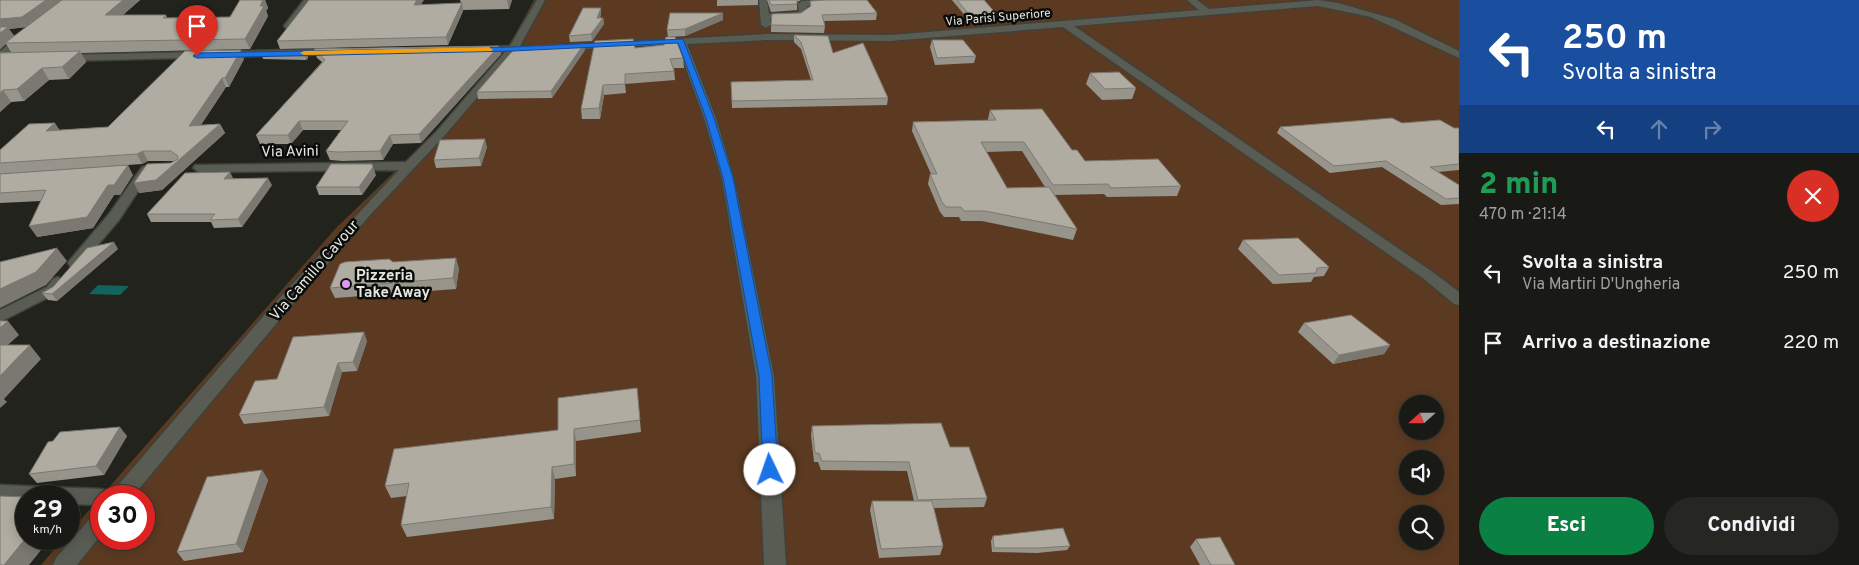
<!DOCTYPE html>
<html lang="it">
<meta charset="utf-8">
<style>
body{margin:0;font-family:Overpass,sans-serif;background:#262722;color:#f1f3f6;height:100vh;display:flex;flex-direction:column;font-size:19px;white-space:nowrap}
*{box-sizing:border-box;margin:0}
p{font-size:16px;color:#9fa1a0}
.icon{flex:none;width:28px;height:28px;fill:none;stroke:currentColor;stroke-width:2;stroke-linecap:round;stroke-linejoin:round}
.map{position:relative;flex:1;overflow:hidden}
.drawer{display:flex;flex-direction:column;background:#191a15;width:400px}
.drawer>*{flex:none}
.guide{background:#1a4fa0;color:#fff;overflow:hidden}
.needle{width:32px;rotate:249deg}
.fabs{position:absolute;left:1399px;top:395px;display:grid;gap:10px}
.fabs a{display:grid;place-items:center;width:45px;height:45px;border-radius:50%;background:#191a15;box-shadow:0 2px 12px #0003,0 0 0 1px #373834;font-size:25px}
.speed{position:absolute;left:15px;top:485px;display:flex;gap:10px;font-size:25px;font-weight:700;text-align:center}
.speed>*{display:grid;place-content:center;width:65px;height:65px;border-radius:50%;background:#191a15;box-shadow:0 2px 12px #0003,0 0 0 1px #373834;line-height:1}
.speed small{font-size:12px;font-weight:400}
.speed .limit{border:8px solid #d22;background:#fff;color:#111}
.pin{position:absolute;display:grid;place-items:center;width:42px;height:42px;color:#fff;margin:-51px -21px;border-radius:50% 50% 50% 0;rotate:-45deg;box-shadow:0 0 5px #0007}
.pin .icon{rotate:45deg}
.me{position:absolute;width:55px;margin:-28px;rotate:357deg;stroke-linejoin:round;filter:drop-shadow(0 0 4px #0008)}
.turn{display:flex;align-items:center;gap:18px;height:105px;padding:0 20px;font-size:22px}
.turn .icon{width:65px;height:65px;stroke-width:2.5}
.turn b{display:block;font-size:35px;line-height:42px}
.lanes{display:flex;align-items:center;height:48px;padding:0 20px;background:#0003;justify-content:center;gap:25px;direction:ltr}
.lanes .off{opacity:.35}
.round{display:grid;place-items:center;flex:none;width:52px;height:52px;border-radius:26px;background:#262722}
.head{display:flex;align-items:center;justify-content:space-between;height:85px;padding:0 20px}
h1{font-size:30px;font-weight:800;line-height:38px;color:#1e9e55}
.action{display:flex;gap:10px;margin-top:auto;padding:10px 20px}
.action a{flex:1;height:58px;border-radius:30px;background:#0b8043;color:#fff;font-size:20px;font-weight:800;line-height:58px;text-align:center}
.action a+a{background:#262722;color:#f1f3f6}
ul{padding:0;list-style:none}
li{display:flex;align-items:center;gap:15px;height:70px;padding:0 20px}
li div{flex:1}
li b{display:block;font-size:19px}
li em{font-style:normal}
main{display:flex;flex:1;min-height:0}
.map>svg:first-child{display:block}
.green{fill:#5c3a21;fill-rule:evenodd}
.water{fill:#11635d}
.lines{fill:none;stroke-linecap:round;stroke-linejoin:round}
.minor-casing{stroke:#3f413b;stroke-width:3}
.minor{fill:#595c53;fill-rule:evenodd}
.wall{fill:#97948b;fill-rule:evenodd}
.shaded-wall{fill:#7b7871}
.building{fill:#b0aca2;stroke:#7b7871}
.route{fill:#1a73e8;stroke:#114b97}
.slow{fill:#f59e0b}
.poi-dot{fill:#db99f5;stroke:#0b0c09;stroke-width:2}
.labels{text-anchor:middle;stroke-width:5;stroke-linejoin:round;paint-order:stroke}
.far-street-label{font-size:12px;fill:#e6e8e3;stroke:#0b0c09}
.street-label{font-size:15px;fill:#e6e8e3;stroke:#0b0c09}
.poi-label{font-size:15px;font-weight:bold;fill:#e6e8e3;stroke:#0b0c09;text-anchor:start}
</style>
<main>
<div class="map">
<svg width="1459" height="565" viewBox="0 0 1459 565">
<rect width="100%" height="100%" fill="#21231c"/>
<path class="green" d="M534,0H1459V565H41L63,539H69V533L336,228L439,129L473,102L505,53ZM1408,404H1435V431H1408ZM1408,459H1435V486H1408ZM101,496H144V539H101ZM1408,514H1435V541H1408Z"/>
<path class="water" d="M98,285L129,286L120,295L89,294Z"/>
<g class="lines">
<g class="minor-casing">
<g id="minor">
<path d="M304,0H312L292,28H286L284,26Z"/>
<path d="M537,0H545L520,46H536V50L516,52L445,135L372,213L285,313L133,496H111L114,490L273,305L399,170L199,172L193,168L195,165L406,162L437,131L505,52L481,53L478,52V48L510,46Z"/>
<path d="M759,0H767L769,14L799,12L798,4L802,1L827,0L829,2L825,5L807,6L809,12L801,18L770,19L771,25L766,28L761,25Z"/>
<path d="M1187,0H1197L1209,9L1318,0L1338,3L1394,19L1459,51V58L1371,17L1318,6L1074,26L1434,273L1459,292V305L1454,304L1424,279L1063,27L890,41L767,40L687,44L716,118L734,179L774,376L786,565H764L756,376L722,179L704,118L677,44L564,50L559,47L561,45L767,34L890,35L1199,10Z"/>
<path d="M22,35L30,37L0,59V51Z"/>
<path d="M336,49L339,50V54L64,61L59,58L64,55Z"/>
<path d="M146,166L152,170L119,220L80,266H70L68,263L70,260L109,214L142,167Z"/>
<path d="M58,277L65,282L57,293L0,322V310L47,287L53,279Z"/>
<path d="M0,485L101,489L108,491L111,496H101V505L69,504V496H26V502L0,501Z"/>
<path d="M101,511V535L77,565H53L56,558L94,514Z"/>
</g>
</g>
<use href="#minor" class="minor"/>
</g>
<g class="wall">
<path d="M0,0H140L123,15H166L167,18L230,17L240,0H265L268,8L266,11L268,16L250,49L81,53L86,62L69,79L49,80L24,101L11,102L0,112V53L11,52L6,44L0,49ZM26,27L14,36L9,29Z"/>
<path d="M460,0H512L509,9L463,10V11L448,45L280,49L277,41L421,5L461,3Z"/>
<path d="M717,0H758V5L717,6Z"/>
<path d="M767,0H801L797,2V10L771,12Z"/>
<path d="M952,0H984L999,17L997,22L971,23Z"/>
<path d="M810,1L877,13L876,20L824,21L825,26L824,33L771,32V25L801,13L810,7Z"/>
<path d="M601,8V14L600,18H603L604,24L592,41L570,42L569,36Z"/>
<path d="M723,20L685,36L668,37L667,30Z"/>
<path d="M794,35L833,53L888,98L887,105L732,108L731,82L811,80L801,49L794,42Z"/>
<path d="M932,40L976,56L974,63L935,65L930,47Z"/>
<path d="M664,45L683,58L684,68H674L675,80L625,84L626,93L604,95L600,119H582L581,109L635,48Z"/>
<path d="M499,46L501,54L421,143L393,144L383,160L342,161L330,160L326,151L341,130H303L291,144H260L256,135L322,62L317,58L314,49Z"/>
<path d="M585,50L552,98L478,99L477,92Z"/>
<path d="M307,54L308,58L306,60L263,59L262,55Z"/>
<path d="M244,59L229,87H226L201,125L220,124L225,133L162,190L139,193L171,163L174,161H148L142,164L0,174V150L59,130L108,127Z"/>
<path d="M1090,73L1136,88L1132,99L1102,100L1086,84Z"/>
<path d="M990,110L1072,150L1085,161L1181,186L1177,196L1107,197L1104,194L1055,195L1077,229L1073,240L982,221H961L959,217H944L940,212L928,184L930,174H931L912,131L913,122L988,120V119ZM1022,151L1045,187L1007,188L986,152Z"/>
<path d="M1402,123L1454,128H1459V170L1438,172L1459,185V204L1441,205L1382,167L1330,173L1277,133L1280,127Z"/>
<path d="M487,147L481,166L436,168L434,160Z"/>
<path d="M0,174L133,175L120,195H114L93,228L37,237L41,201L0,203Z"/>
<path d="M376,175L362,195H319L316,187Z"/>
<path d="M272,185L242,227L214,228L211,222H151L147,214Z"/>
<path d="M1243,240L1329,267L1324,276L1314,277L1311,282L1273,284L1238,249Z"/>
<path d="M118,249L57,301L48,300L42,293Z"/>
<path d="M393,262L459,268L456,289L335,298L330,288Z"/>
<path d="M1304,323L1390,345L1384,354L1333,364L1298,332Z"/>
<path d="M367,341L357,371L342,372L329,416L244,424L239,415L277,379Z"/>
<path d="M637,388L641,432L576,441V476L555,479L554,519L407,537L401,525L407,496L391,498L385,486L558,430Z"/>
<path d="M812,426L950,447L987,498L984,507L934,508L943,546L940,555L879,558L870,510L872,501H914L907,471L821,470L818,462H814L811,435Z"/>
<path d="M127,436L104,475L37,483L29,474Z"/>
<path d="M262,470L268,480L243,552L184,561L177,552Z"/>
<path d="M993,536L1070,546L1067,550L1037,553L992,552L991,541Z"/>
<path d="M1196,539L1235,565H1200L1190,547Z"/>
</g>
<g class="shaded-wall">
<path d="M46,0H65L28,27L9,29L15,37L5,43L6,44L0,49V19Z"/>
<path d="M123,0H140L111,25L105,15Z"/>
<path d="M263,0H265L268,8L266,11L268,16L250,49L245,39Z"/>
<path d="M417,0H424L416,13L414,5Z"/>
<path d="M507,0H512L509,9Z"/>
<path d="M462,3L463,11L448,45L446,37Z"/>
<path d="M601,8V14L597,24V18Z"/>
<path d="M723,13V20L685,36V29Z"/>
<path d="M603,18L604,24L592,41L591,34Z"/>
<path d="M584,44L585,50L552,98L551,91Z"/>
<path d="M499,46L501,54L421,143L419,134Z"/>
<path d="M241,50L244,59L229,87L225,78Z"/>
<path d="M80,51L86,62L69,79L62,67Z"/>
<path d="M307,54L308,58L306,60L305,56Z"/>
<path d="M42,68L49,80L24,101L17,89Z"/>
<path d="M222,78L226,87L194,135L189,126Z"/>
<path d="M603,85L604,95L600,119L599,108Z"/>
<path d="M3,90L11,102L0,112V93Z"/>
<path d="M299,121L303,130L291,144L288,135Z"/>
<path d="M55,123L61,132L46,131Z"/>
<path d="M220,124L225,133L162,190L139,193L134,183L156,180Z"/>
<path d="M390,135L393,144L383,160L380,151Z"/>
<path d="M485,139L487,147L481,166L479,158Z"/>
<path d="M143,151L148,161L142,164L137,154Z"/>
<path d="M372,164L376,175L362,195L359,187Z"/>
<path d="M128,165L133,175L120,195H114L93,228L37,237L29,226L108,185Z"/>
<path d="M230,172L234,180L224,179Z"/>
<path d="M268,178L272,185L242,227L238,219Z"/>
<path d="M114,242L118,249L57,301L52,294Z"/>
<path d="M57,248L67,261L46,285L0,308V289Z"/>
<path d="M456,258L459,268L456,289L453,278Z"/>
<path d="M8,321L19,335L0,352V328Z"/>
<path d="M364,332L367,341L357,371L353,362Z"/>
<path d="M30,345L41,359L4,399L7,402L0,408V376Z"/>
<path d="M1390,345L1384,354L1333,364L1339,355Z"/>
<path d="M338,363L342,372L329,416L324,407Z"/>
<path d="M120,427L127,436L104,475L96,466Z"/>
<path d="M574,429L576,441V476L574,464Z"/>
<path d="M552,467L555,479L554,519L551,507Z"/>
<path d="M262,470L268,480L243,552L236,544Z"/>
<path d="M26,538V539H50L29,565H4Z"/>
</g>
<g class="building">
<path d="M0,0H46L22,17L0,19Z"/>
<path d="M62,0H123L105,15H166L163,18L230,17L240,0H263L260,6H264L245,39L5,43Z"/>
<path d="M309,0H417L414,5L462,3L446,37L277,41Z"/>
<path d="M769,0H797V4L771,5Z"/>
<path d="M826,0H867L877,13L822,15L825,26L771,25L772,14L801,13L811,6L810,1Z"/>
<path d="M957,0H984L999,17L972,18Z"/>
<path d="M583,8H601L597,18H603L591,34L569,36Z"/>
<path d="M670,13H723L685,29L667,30Z"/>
<path d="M0,27H8L0,33Z"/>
<path d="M794,35L828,36L833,53L863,43L888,98L732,101L731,82L813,80L801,42Z"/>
<path d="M666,37H675L683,58L670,59L674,71L625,74V84L603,85L599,108L581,109L595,41L633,39L635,48L664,45Z"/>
<path d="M932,40H963L976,56L937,58Z"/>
<path d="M584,44L551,91L477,92L516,47Z"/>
<path d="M499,46L419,134L390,135L380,151L338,152L326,151L348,121H299L288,135H256L325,60L314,49Z"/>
<path d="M241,50L225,78H222L189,126L220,124L156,180L134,183L147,164L171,163L178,159V156L171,151H143L137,154L0,163V150L29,124L55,123L46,131L108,127L185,51Z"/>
<path d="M80,51L62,67L42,68L17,89L3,90L0,93V53Z"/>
<path d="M307,54L305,56L262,55Z"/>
<path d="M1119,72L1136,88L1105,89L1090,73Z"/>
<path d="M1042,109L1072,150H1077L1085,161L1158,159L1181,186L1111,188L1108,184L1053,185L1024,142H981L1007,188L1049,187L1077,229L985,211H964L961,207H946L942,202L930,174H937L913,122L996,120L990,110Z"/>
<path d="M1392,118L1402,123L1440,120L1454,128H1459V164L1430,167L1459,185V198L1446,199L1386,161L1334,166L1280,127Z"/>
<path d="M485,139L479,158L434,160L440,140Z"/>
<path d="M331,164H372L373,167L359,187H316Z"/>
<path d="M128,165L114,185H108L87,217L29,226L46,190L0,193V174Z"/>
<path d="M230,172L224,179L268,178L238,219L210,220L215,214H147L185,173Z"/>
<path d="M1298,238L1329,267L1317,268L1316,273L1279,275L1243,240Z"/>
<path d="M114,242L52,294L42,293L53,287L87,248Z"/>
<path d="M57,248L36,272L0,289V262Z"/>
<path d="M456,258L453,278L330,288L340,264L345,262L389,259L393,262Z"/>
<path d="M1351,315L1390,345L1339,355L1304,323Z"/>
<path d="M0,321H8L0,328Z"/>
<path d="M364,332L353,362L338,363L324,407L239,415L255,381L277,379L293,337Z"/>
<path d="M0,345H30L0,376Z"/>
<path d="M637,388L640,420L574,429V464L552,467L551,507L401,525L409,483L385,486L394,449L558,430V398Z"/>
<path d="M941,423L950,447H969L987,498L918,500L909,462L822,461L819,453H815L812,426Z"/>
<path d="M120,427L96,466L29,474L48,442L53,441L60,432Z"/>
<path d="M262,470L236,544L177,552L207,477Z"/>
<path d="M0,496L26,497V538L4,565H0Z"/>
<path d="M872,501H932L943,546L881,549Z"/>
<path d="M1063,528L1070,546L1039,548H994L993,536Z"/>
<path d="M1220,537L1235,565H1211L1196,539Z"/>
</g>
<path class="route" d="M683,39L714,118L733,178L772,376L778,470L776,475L770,477L765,475L763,470L759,376L723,178L706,118L678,43L513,51L197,58L193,56L197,53L513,47Z"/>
<path class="slow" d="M489,47L493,50L491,51L304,55L300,53L304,51Z"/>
<circle class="poi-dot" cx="346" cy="284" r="5"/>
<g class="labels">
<g class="far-street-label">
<text transform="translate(998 17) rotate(-5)" y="4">Via Parisi Superiore</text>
</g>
<g class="street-label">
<text transform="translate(290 151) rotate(-1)" y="5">Via Avini</text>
<text transform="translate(314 270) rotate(-49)" y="5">Via Camillo Cavour</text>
</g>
<g class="poi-label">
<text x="356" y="280">Pizzeria<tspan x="356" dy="17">Take Away</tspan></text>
</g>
</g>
</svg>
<div class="fabs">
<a><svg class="needle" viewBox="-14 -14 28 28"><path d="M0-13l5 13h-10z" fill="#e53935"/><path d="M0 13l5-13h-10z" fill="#9fa1a0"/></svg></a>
<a><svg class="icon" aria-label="sound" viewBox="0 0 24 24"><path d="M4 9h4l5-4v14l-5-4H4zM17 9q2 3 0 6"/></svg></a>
<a><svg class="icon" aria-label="search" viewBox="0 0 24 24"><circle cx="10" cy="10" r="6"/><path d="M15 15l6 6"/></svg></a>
</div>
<div class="speed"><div>29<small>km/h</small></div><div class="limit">30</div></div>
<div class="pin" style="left:197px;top:56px;background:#d93025"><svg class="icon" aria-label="arrive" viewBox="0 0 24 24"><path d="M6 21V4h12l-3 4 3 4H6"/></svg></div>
<svg class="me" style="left:770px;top:470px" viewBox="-20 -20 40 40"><circle r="19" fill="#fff"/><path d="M0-13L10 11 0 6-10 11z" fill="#1a73e8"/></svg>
</div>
<section class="drawer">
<div class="guide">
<div class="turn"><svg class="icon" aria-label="left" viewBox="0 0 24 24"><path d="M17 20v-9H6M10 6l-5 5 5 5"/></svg><div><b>250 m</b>Svolta a sinistra</div></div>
<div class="lanes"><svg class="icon" aria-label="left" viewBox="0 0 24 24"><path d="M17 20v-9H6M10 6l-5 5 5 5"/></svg><svg class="icon off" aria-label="ahead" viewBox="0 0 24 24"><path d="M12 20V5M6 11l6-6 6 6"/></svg><svg class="icon off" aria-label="right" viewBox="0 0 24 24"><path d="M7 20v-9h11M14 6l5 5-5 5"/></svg></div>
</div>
<div class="head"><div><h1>2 min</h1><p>470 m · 21:14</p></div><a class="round" style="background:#d93025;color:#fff"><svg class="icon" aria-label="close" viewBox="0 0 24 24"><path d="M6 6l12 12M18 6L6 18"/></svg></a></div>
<ul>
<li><svg class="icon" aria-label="left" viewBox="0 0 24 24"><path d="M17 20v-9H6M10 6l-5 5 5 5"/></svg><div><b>Svolta a sinistra</b><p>Via Martiri D'Ungheria</p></div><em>250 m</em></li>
<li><svg class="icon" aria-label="arrive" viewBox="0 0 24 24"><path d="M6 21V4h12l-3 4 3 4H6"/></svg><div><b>Arrivo a destinazione</b></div><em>220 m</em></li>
</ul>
<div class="action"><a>Esci</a><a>Condividi</a></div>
</section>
</main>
